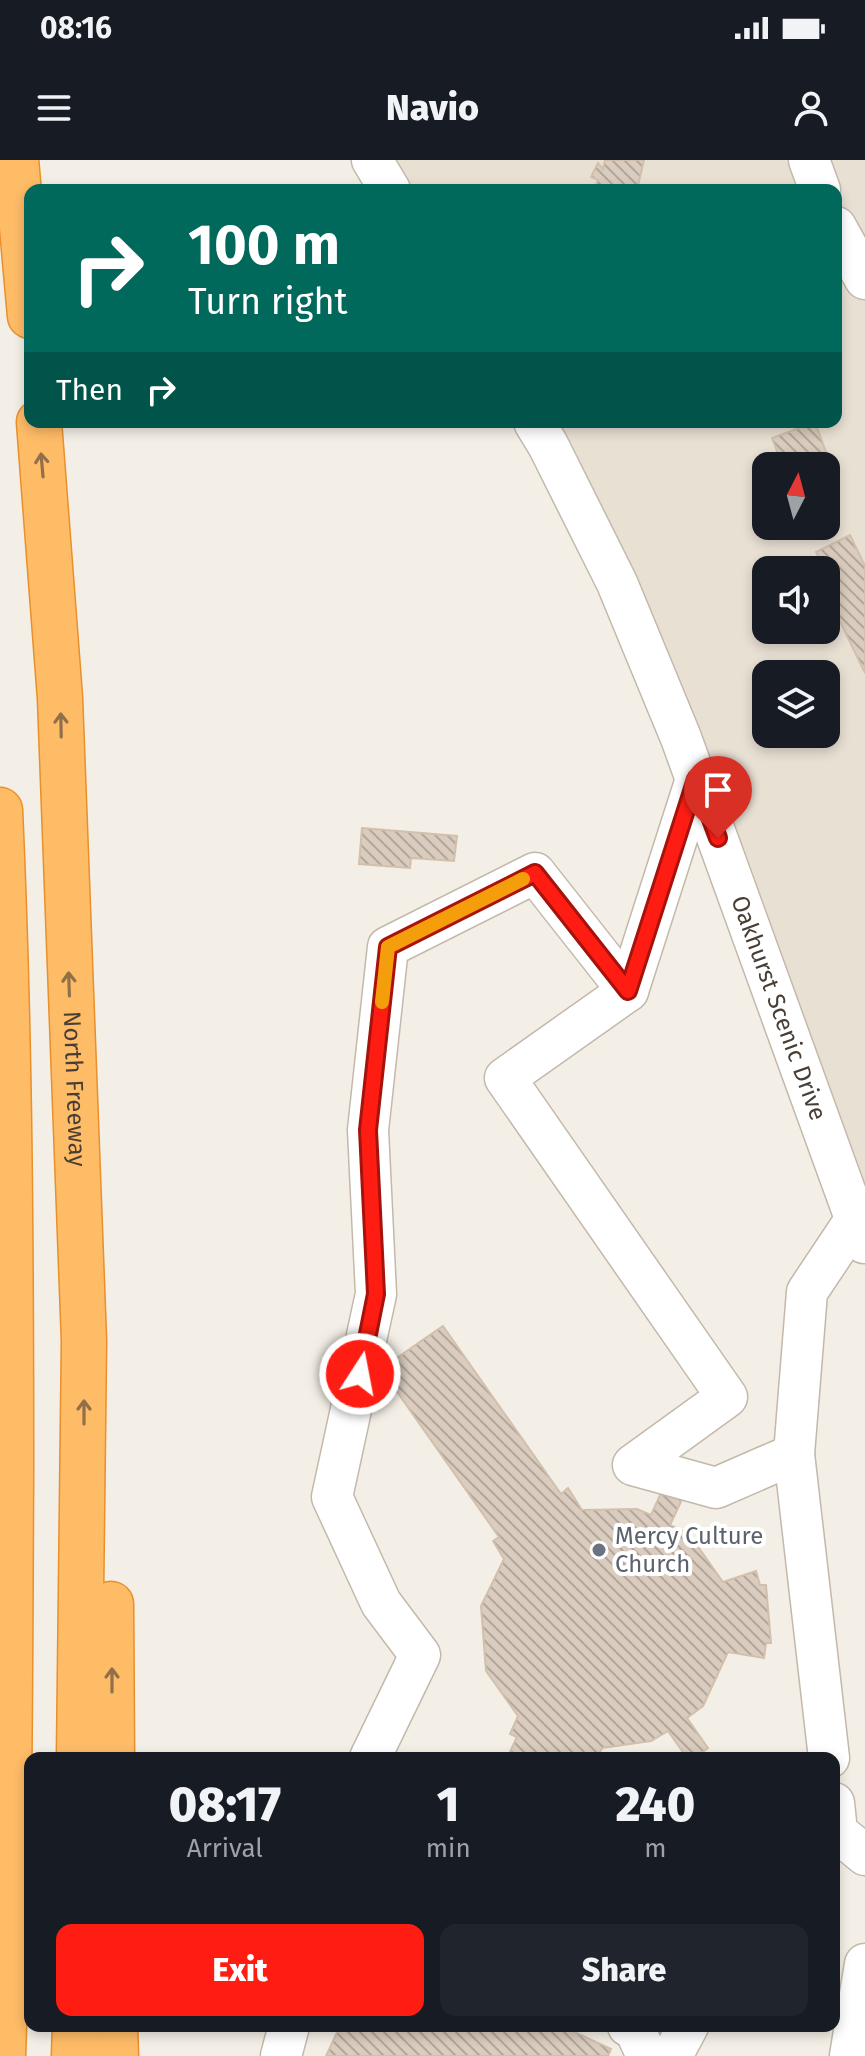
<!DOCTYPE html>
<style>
body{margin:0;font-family:"Fira Sans",sans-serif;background:#20242c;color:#f1f3f6;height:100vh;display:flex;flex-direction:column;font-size:30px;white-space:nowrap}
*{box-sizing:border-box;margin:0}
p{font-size:26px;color:#9ea1a6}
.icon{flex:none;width:44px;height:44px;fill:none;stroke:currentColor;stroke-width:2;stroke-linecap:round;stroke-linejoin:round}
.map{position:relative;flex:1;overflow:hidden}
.details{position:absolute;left:24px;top:1592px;width:816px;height:280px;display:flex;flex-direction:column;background:#171b24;border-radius:16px;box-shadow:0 4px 12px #0003}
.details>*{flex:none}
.banner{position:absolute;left:24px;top:24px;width:818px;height:244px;border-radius:16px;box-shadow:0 4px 12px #0003;background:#00695c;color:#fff;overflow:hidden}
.needle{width:52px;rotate:6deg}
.tools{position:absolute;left:752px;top:292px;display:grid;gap:16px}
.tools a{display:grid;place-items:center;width:88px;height:88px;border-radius:16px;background:#171b24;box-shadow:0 4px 12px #0003;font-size:40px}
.pin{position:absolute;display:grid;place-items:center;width:68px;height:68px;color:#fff;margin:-82px -34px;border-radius:50% 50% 50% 0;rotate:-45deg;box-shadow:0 0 8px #0007}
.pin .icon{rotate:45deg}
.me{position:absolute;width:88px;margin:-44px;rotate:11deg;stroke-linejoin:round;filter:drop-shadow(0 0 6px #0008)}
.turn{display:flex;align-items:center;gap:28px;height:168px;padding:0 32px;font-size:36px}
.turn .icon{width:104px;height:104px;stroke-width:2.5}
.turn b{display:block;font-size:56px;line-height:68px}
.then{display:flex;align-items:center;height:76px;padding:0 32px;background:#0003;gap:16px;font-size:30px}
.eta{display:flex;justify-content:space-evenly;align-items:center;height:136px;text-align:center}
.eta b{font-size:48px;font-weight:800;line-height:56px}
.button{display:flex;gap:16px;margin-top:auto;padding:16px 32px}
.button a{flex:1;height:92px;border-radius:16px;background:#ff1d13;color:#fff;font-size:32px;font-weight:800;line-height:92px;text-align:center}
.button a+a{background:#20242c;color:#f1f3f6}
.status{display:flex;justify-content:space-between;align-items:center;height:56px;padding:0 40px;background:#171b24;direction:ltr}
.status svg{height:22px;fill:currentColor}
header{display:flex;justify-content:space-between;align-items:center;height:104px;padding:0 32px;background:#171b24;font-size:36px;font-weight:800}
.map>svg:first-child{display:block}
.residential{fill:#e9e0d4;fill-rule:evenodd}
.building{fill:url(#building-back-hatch);stroke:#d2c0ad;stroke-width:2}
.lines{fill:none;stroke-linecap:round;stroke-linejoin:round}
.minor-casing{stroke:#c4b8ab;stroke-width:43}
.highway-casing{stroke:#e98f2b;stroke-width:47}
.minor{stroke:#fff;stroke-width:40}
.highway{stroke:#ffbc67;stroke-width:44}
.oneway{stroke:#917049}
.route-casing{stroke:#a6130c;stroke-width:20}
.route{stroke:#ff1d13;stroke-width:14}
.slow{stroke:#f59e0b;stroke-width:14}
.worship-dot{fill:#6b7280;stroke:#fff;stroke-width:3}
.labels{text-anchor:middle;stroke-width:8;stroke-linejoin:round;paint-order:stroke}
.street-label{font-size:24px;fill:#483e35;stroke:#fff}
.worship-label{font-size:24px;fill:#5b616d;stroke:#fff;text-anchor:start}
</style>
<div class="status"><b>08:16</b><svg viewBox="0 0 49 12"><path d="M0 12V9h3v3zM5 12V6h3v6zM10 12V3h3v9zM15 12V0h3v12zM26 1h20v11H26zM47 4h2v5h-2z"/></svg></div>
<header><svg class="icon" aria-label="menu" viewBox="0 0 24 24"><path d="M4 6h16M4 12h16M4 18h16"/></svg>Navio<svg class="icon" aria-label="person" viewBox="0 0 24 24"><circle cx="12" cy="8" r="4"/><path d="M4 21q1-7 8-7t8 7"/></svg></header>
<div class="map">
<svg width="865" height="1896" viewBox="0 0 865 1896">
<defs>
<pattern id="building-back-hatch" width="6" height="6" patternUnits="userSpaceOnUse" patternTransform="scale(2)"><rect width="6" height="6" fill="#daccbe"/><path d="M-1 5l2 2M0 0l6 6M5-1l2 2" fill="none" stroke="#b3a79b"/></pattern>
</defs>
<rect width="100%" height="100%" fill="#f4efe6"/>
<path class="residential" d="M389,0H865V1090L585,357L532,262H836V30H405ZM766,306H826V366H766ZM766,410H826V470H766ZM766,514H826V574H766Z"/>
<g class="building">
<path d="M605,0H644L637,30H594L598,20L591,17L598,3L603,9Z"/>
<path d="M815,262L829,300L812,306H766V312L764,306L780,299L772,278Z"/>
<path d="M850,375L865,406V513L829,439L837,435L816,392Z"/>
<path d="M362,668L457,676L454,701L411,698L410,708L359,704Z"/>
<path d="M443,1166L561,1334L568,1328L582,1350L637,1349L651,1355L666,1322L686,1331L670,1365L689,1374L723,1422L756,1411L760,1425H766L771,1483H766L764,1498L728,1492L703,1546L687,1558L708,1588L695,1598H687L668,1571L651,1581L602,1588L597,1598H507L517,1577L510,1574L518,1556L486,1511L481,1446L504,1399L493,1381L499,1377L381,1209Z"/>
<path d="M340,1866H562L611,1889L608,1896H326Z"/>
</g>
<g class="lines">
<g class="minor-casing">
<g id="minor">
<path d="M372,0L390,30"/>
<path d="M809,0L820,30"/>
<path d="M836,67L865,119"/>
<path id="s1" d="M534,262L548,285L617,423L681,578L864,1083"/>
<path d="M696,619L628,831L505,918L727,1237L633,1305L716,1328L794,1294L807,1132L855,1060"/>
<path d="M794,1294L829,1598"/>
<path d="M370,1598L420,1495L381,1443L332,1337L376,1134L368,970L388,787L535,713L628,831"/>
<path d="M834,1643L837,1672L865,1695"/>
<path d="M628,1866L635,1870L647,1896"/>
<path d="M281,1896L289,1866"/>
<path d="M672,1896L688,1866"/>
<path d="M850,1896L865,1804"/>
</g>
</g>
<g class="highway-casing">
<g id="highway">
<path d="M16,0L30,156"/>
<path id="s2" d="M39,262L60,538L84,1181L79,1598"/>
<path d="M0,650C10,871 11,1092 11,1314C10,1508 10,1702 3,1896"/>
<path d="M111,1444L112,1598"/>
<path d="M115,1866L116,1896"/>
<path d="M74,1896L75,1866"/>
</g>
</g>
<use href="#minor" class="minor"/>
<use href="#highway" class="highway"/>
</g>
<defs><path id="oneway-shaft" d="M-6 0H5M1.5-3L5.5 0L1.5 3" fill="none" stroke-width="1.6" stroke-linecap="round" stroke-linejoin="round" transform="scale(2)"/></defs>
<g class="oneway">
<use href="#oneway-shaft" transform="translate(42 305) rotate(-95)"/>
<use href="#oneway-shaft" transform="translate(61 565) rotate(-91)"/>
<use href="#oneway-shaft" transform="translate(69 824) rotate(-92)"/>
<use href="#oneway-shaft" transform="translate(84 1252) rotate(-90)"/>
<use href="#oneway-shaft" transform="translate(112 1520) rotate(-90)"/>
</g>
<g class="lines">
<g class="route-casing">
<path id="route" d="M360,1214L376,1134L368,970L388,787L535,713L628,831L696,619L718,678"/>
</g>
<use href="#route" class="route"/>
<path class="slow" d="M382,842L388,787L523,719"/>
</g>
<circle class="worship-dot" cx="599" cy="1390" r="8"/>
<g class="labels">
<g class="street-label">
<text dy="8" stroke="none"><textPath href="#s1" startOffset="636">Oakhurst Scenic Drive</textPath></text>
<text dy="8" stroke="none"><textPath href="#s2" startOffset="668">North Freeway</textPath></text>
</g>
<g class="worship-label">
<text x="615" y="1384">Mercy Culture<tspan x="615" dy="28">Church</tspan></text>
</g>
</g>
</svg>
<div class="tools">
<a><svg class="needle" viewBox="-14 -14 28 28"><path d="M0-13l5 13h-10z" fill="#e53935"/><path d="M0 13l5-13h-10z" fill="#9ea1a6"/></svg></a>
<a><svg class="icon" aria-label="sound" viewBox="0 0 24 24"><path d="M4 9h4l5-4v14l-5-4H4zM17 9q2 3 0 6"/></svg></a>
<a><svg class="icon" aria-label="layers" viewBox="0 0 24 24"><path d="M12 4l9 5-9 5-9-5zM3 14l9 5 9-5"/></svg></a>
</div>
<div class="pin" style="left:718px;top:678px;background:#d93025"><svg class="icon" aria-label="arrive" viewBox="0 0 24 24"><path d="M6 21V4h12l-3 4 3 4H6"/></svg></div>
<svg class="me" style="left:360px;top:1214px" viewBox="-20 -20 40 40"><circle r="17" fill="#ff1d13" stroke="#fff" stroke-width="3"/><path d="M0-11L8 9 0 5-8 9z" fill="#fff"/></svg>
<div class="banner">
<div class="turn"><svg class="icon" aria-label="right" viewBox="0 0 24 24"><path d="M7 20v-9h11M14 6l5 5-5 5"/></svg><div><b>100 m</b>Turn right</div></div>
<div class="then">Then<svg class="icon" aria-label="right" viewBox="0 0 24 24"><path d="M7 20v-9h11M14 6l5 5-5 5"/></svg></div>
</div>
<section class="details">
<div class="eta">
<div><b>08:17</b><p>Arrival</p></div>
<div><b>1</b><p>min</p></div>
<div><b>240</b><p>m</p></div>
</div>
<div class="button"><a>Exit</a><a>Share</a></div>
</section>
</div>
